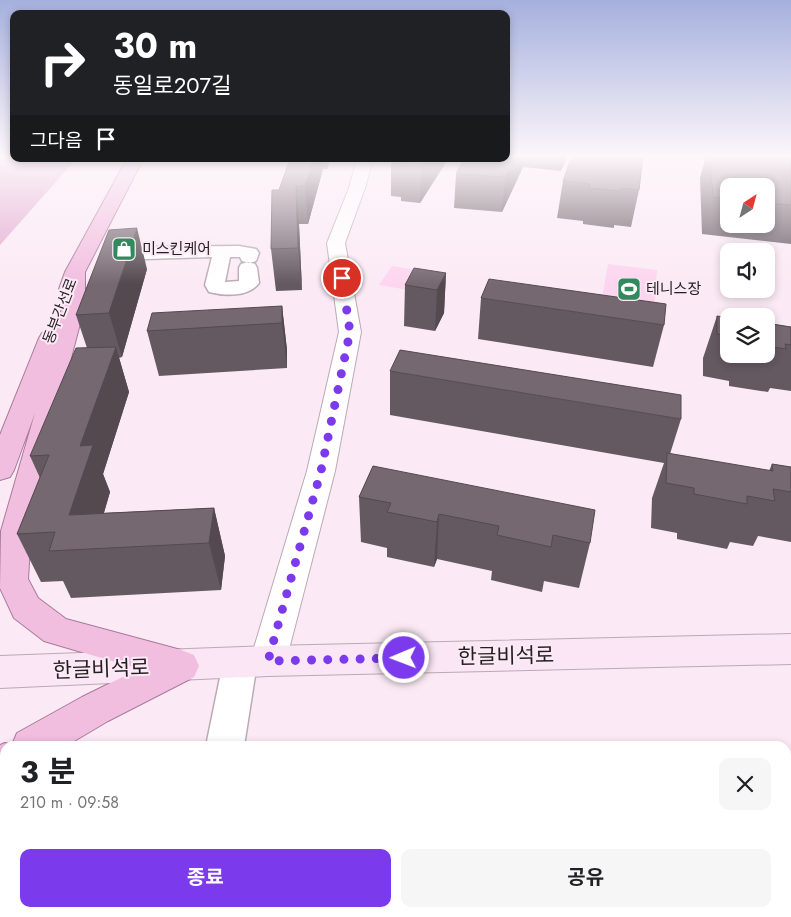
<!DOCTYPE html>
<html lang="ko">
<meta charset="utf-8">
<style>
body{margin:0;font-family:Jost,"Noto Sans KR",sans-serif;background:#f6f6f6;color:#202124;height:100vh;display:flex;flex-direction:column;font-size:19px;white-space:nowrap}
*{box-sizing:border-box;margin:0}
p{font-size:16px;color:#757577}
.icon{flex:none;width:28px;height:28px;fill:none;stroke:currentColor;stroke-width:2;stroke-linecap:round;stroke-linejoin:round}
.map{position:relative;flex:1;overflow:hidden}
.sheet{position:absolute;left:0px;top:741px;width:791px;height:176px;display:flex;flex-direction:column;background:#fff;border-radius:15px 15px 0 0;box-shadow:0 2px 8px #0003}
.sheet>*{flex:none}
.hud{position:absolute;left:10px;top:10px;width:500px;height:152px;border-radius:10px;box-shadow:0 2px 8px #0003;background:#202124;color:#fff;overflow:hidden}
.needle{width:32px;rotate:36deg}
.buttons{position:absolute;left:720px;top:178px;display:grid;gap:10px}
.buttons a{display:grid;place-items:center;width:55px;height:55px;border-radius:10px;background:#fff;box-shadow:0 2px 8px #0003;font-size:25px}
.pin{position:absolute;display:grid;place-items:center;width:42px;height:42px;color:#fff;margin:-21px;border:2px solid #fff;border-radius:50%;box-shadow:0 1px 5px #0007}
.me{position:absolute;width:55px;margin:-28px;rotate:269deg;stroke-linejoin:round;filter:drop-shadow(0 0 4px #0008)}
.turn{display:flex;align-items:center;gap:18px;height:105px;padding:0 20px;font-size:22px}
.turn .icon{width:65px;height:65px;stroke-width:2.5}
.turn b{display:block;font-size:35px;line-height:42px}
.then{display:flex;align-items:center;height:48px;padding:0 20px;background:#0003;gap:10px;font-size:19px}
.round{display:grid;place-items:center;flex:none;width:52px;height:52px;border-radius:10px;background:#f6f6f6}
.summary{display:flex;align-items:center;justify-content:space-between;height:85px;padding:0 20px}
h1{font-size:30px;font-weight:700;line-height:38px}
.primary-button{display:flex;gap:10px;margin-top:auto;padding:10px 20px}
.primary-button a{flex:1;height:58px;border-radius:10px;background:#7c3aed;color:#fff;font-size:20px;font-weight:700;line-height:58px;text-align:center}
.primary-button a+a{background:#f6f6f6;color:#202124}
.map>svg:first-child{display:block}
.green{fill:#fdd5ef}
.water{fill:#e2aad0}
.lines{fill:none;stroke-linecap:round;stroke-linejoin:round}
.minor-casing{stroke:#baaab4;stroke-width:3}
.tertiary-casing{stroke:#baaab4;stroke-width:2}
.secondary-casing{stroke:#baaab4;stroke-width:2}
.trunk-casing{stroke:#a77b99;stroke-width:2}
.minor{fill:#fff;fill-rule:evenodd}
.tertiary{fill:#fff;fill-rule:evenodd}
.secondary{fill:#fae6f4;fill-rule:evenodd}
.trunk{fill:#f2bee0;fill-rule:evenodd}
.wall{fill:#655961;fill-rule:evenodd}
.shaded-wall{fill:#53494f}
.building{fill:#766871;stroke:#53494f}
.route{stroke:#7c3aed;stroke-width:9;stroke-dasharray:0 16.2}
.labels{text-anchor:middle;stroke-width:4;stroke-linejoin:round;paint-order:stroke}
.far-poi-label{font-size:15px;fill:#231e21;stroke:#fbeaf5;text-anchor:start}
.far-street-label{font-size:15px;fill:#231e21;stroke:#fbeaf5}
.near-street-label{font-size:21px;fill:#231e21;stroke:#fbeaf5}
</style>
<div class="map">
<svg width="791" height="917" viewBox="0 0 791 917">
<rect width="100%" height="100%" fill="#fbeaf5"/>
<g class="green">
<path d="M608,264L657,270L654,317L600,309Z"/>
<path d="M392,266L431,272L420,292L379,285Z"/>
</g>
<path class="water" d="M0,156H14V159H76L0,245Z"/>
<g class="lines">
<g class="minor-casing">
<g id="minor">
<path d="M239,246L256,249L259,253L256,261L249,263L242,261L240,257H230L225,282L239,281V268L241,264L248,262L255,264L257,268L259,283C249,297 224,296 209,292L205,285L212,257L145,259L139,257L136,253L139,249L145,247Z"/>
<path d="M240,648L252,653L257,663L244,746H206L223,663L228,653Z"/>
<path d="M148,912H193L191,917H146Z"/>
</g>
</g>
<g class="tertiary-casing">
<path id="tertiary" d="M357,159H373L365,188L345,243L361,332L335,471L286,661L281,672L268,676L255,672L250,661L307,471L339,332L327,243L349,188Z"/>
</g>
<g class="secondary-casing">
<path id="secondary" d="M791,634V664L268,676L0,688V656L268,646Z"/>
</g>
<g class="trunk-casing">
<path id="trunk" d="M127,159H143L85,272V305L72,354L56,433L31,531L28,579L38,598L66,619L181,650L194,655L199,666L194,677L108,721L66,746H5V782L0,784V745L5,743L12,745L17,733L82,697L139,669L44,641L14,618L0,588L1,531L35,413L14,470L10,477L0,480V435L39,338L42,333L50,331L55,332L63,305L64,294L59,289L65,272Z"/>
</g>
<use href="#minor" class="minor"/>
<use href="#tertiary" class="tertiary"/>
<use href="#secondary" class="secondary"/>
<use href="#trunk" class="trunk"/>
</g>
<g class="wall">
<path d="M506,156H567L561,171L523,167L502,212L454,208L456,174Z"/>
<path d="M706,156H791V244L702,234L700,178ZM729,186H766V224H729Z"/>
<path d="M290,159H330L327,169H323L308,224H299L302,290L276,291L271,249L279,190Z"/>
<path d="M392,159H448L420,203L401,201V197L391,196V160Z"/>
<path d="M563,181L639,190L631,227L614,225V228L583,224V221L557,218Z"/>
<path d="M147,269L122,357L119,358L129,392L103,474L110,492L104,513L214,508L225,556L221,590L71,598L63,581L41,582L17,534L40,478L30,456L87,348L76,315Z"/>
<path d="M446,273L444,313L435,331L404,326L405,285Z"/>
<path d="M481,298L664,325L653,367L478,339Z"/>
<path d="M282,306L287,350V368L159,376L147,331Z"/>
<path d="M717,316L729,318V354H766V323L791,327V391L770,388L768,392L729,386V381L703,376V358Z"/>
<path d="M390,371L681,419L670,454L769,471L772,464L791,467V542L758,536L753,546L730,542L727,549L677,539V533L651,528L652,498L664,463L390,415Z"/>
<path d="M373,466L590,543L579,588L544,581L542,592L491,580L492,571L437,559L434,567L387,557V548L361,542L359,497Z"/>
<rect x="0" y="766" width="5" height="52"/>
<path d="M577,912H723V917H590Z"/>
</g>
<g class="shaded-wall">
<path d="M516,156H524L523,167L502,212L505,177Z"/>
<path d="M564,156H567L561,171Z"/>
<path d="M313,159H323V169L308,224L305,186Z"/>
<path d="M326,159H330L327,169Z"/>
<path d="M427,159H448L420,203L421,167Z"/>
<path d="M296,186L299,224L302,290L298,248Z"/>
<path d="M137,228L147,269L122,357L109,313Z"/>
<path d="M446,273L444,313L435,331L437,290Z"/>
<path d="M282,306L287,350V368L282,323Z"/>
<path d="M116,347L129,392L103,474L110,492L93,549L69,515L80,446Z"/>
<path d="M214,508L225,556L221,590L209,543Z"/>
<path d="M439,514L437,559L434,567L437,522Z"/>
<path d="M0,871L5,877V912H13L11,917H0Z"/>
<path d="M368,912H376L375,917H366Z"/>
</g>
<g class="building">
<path d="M506,156H516L505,177L456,174L464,159H506Z"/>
<path d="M572,156H643L639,190L622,188L621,191L589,188L590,184L563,181Z"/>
<path d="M710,156H791V205L766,203V186H729V198L713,197Z"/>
<path d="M290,159H313L305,186H296L298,248L271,249L272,190H279Z"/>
<path d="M392,159H427L421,167L401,165L403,162L391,160Z"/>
<path d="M137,228L109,313L76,315L109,230Z"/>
<path d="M414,268L446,273L437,290L405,285Z"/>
<path d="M489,279L666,304L664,325L481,298Z"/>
<path d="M282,306V323L147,331L152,313Z"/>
<path d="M717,316L729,318V336L717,334Z"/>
<path d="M766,323L791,327V345L785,344L786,349L766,346Z"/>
<path d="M116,347L80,446L93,445L69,515L214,508L209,543L49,551L55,532L17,534L49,455L30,456L76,348Z"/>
<path d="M400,350L681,395V419L390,371Z"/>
<path d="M667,453L773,471L772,464L791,467V492L773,489L775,501L747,496V504L694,494V488L666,483Z"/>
<path d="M373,466L595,510L590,543L553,535L551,547L497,535L499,526L439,514L437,522L387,512L391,503L359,497Z"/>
<rect x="0" y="766" width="5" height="37"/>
<path d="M291,912H368L366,917H289Z"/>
<path d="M663,912H723V917H676Z"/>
</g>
<linearGradient id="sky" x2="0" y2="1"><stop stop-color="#a5b0de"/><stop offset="0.55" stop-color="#fdf6fa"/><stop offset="1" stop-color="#fdf6fa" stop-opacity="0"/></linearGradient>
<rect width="791" height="284" fill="url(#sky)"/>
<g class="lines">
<path class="route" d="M342,278L350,332L321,471L268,661L404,658"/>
</g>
<defs>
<g id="shop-square" transform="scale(1.25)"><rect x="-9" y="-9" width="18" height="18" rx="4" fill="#31895e" stroke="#fbeaf5"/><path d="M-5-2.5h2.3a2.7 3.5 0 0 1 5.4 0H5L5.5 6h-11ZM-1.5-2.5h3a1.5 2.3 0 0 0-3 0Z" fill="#fff"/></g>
<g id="stadium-square" transform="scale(1.25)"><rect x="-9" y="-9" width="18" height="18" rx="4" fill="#31895e" stroke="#fbeaf5"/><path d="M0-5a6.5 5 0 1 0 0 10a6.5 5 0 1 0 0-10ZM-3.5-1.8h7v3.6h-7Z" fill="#fff"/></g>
</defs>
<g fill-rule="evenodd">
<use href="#shop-square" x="124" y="249"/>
<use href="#stadium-square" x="629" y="289"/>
</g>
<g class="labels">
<g class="far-poi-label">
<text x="142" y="254">미스킨케어</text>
<text x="646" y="294">테니스장</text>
</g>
<g class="far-street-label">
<text transform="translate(60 311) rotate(-69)" y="5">동부간선로</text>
</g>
<g class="near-street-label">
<text transform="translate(506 656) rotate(-1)" y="7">한글비석로</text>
<text transform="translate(101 669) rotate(-2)" y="7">한글비석로</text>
</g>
</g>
</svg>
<div class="buttons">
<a><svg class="needle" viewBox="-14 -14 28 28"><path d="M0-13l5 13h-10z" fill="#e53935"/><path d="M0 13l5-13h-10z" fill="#757577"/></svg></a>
<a><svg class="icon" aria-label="sound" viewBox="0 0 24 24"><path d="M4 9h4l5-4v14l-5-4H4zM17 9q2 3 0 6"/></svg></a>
<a><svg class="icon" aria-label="layers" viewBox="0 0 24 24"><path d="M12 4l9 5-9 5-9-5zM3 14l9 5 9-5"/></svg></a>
</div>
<div class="pin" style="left:342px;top:278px;background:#d93025"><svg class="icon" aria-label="arrive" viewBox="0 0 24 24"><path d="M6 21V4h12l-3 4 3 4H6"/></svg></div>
<svg class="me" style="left:404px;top:658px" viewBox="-20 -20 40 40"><circle r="17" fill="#7c3aed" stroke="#fff" stroke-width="3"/><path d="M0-11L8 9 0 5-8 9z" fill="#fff"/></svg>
<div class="hud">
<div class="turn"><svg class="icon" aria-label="right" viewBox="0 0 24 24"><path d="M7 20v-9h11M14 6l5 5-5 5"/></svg><div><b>30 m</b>동일로207길</div></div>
<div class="then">그다음<svg class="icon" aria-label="arrive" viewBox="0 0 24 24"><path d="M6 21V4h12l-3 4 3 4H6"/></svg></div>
</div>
<section class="sheet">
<div class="summary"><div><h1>3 분</h1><p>210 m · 09:58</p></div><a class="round"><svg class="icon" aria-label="close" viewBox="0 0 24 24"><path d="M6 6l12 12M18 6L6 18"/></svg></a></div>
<div class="primary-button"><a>종료</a><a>공유</a></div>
</section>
</div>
